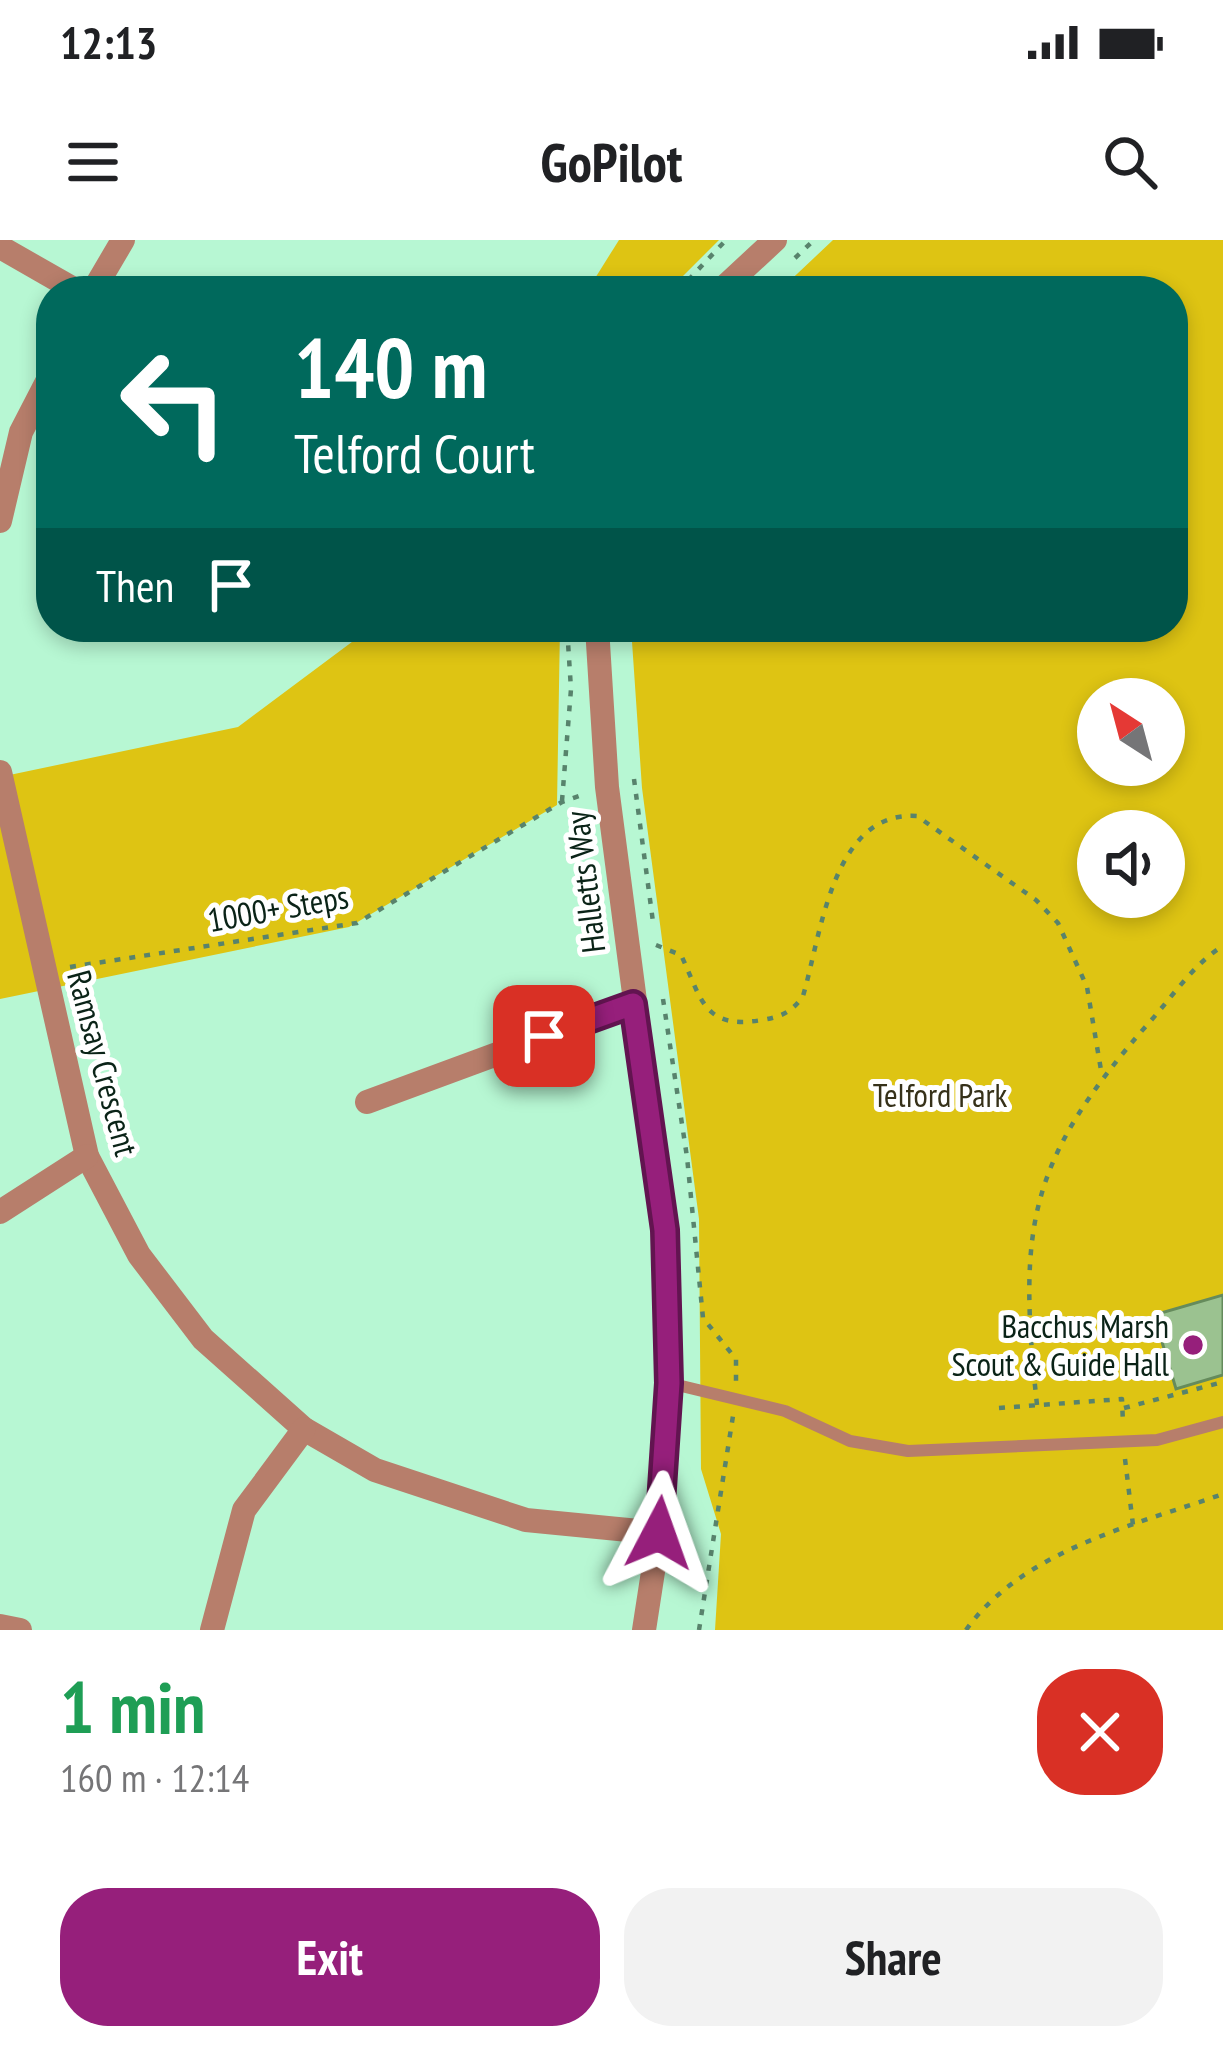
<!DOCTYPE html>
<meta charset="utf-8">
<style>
body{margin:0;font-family:"PT Sans Narrow",sans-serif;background:#f2f2f2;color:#202124;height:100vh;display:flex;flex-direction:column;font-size:45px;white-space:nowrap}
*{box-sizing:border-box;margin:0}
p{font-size:39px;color:#757577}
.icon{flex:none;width:66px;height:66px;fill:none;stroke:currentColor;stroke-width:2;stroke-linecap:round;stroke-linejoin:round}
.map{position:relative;height:1390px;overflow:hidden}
.drawer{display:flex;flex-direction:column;background:#fff;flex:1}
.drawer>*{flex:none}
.top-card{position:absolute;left:36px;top:36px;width:1152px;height:366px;border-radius:48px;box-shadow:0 6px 18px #0003;background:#00695c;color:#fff;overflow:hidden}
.needle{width:78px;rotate:324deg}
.tools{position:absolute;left:1077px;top:438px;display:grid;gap:24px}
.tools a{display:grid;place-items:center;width:108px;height:108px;border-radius:50%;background:#fff;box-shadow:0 6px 18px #0003;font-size:60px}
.pin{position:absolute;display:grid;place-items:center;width:102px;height:102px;color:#fff;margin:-51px;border-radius:24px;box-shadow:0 6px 18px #0006}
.me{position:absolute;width:132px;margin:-66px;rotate:4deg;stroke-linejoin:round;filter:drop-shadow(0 0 9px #0008)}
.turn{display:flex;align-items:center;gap:42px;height:252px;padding:0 60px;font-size:54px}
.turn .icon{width:156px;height:156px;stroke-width:2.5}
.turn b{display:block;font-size:84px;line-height:102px}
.then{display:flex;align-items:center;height:114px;padding:0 60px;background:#0003;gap:24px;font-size:45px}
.round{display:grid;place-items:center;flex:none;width:126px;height:126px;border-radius:48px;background:#f2f2f2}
.head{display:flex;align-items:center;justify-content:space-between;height:204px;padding:0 60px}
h1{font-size:72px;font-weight:700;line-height:90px;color:#1e9e55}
.button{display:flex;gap:24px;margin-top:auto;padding:24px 60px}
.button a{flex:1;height:138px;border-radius:48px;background:#961f7b;color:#fff;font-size:48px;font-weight:700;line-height:138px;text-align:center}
.button a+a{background:#f2f2f2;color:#202124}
.status{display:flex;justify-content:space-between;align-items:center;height:84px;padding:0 60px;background:#fff;direction:ltr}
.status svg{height:33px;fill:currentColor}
header{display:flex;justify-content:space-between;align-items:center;height:156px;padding:0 60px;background:#fff;font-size:54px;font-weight:700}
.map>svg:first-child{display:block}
.green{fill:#dec413;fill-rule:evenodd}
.building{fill:#9bc290;stroke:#658b5c;stroke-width:3}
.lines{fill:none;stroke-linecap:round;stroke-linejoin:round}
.path{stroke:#58836c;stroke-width:4.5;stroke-dasharray:6 9;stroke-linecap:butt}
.service{stroke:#b77e6b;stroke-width:12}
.minor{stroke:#b77e6b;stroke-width:24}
.route-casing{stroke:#621450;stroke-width:30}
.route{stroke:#961f7b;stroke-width:21}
.poi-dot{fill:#961f7b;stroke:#fff;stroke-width:4.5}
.labels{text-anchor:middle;stroke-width:10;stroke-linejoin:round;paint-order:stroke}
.street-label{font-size:33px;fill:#0a2317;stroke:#fff}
.park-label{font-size:33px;fill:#363119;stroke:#fff}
.poi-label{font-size:33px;fill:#0a2317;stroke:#fff;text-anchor:end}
</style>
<div class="status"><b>12:13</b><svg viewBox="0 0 49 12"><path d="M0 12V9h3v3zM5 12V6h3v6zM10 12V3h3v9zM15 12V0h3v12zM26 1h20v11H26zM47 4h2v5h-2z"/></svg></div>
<header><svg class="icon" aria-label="menu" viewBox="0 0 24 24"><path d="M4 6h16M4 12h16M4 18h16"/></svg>GoPilot<svg class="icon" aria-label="search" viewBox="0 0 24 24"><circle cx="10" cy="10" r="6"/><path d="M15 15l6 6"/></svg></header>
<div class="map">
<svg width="1223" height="1390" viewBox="0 0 1223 1390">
<rect width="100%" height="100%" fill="#b7f7d3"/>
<g class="green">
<path d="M619,0H719L668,51H587Z"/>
<path d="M833,0H1223V1390H715L721,1294L701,1229L699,979L642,548L631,387H1173V51H779ZM1098,459H1164V525H1098ZM1098,591H1164V657H1098Z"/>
<path d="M372,387H560L557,565L349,687L0,759V537L238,487Z"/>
</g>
<path class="building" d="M1223,1055V1135L1176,1149L1154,1075Z"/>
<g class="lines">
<g class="path">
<path d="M795,18L814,0"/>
<path d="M678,51L726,0"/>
<path d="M634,539L653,682"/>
<path d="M562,561L571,449L567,387"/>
<path d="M656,705L681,715C702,759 703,790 762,780C781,777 792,772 803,756C821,696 832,570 917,576L1036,660L1058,683L1087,747L1102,836"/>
<path d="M70,727L357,683L562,562L585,554"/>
<path d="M663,759L687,917L703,1078L736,1119V1141"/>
<path d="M1037,1165C1018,988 1027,922 1147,785C1170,760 1194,723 1223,706"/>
<path d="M999,1168L1122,1159L1123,1184"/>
<path d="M1124,1168L1223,1142"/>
<path d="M1125,1219L1133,1285"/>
<path d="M699,1390L733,1176"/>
<path d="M966,1390C1023,1310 1135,1285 1223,1254"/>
</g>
<path class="service" d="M669,1143L785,1171L850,1201L908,1211L1157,1200L1223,1182"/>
<g class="minor">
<path d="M0,7L77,51"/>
<path d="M93,51L123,0"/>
<path d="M720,51L775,0"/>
<path d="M0,281L21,192L51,134"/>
<path d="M597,387L607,547L665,990L669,1143L659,1293L644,1390"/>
<path d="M0,532L87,916L139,1015L203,1099L304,1189L375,1230L526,1280L659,1293"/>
<path d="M367,862L633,764"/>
<path d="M0,972L87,916"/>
<path d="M0,1386L20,1390"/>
<path d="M212,1390L244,1270L304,1189"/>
</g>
</g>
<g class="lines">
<g class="route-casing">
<path id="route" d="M544,796L633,764L665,990L669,1143L659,1293"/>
</g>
<use href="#route" class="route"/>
</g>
<circle class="poi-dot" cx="1193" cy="1105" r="12"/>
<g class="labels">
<g class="street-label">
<text transform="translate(585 642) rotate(-97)" y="12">Halletts Way</text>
<text transform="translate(278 668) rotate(-10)" y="12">1000+ Steps</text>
<text transform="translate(103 823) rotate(75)" y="12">Ramsay Crescent</text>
</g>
<g class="park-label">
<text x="940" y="867">Telford Park</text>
</g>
<g class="poi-label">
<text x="1169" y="1098">Bacchus Marsh<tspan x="1169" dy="38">Scout &amp; Guide Hall</tspan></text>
</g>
</g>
</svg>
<div class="tools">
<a><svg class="needle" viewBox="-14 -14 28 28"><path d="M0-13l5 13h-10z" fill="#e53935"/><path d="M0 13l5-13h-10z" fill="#757577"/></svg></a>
<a><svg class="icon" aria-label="sound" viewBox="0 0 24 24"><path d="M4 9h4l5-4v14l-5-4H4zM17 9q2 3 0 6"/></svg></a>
</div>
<div class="pin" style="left:544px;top:796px;background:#d93025"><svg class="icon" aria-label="arrive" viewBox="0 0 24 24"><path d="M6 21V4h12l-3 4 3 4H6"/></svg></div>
<svg class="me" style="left:659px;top:1293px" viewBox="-20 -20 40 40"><path d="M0-17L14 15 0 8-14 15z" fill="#961f7b" stroke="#fff" stroke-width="4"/></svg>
<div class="top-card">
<div class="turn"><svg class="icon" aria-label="left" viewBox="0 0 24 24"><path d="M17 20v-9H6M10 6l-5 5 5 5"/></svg><div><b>140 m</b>Telford Court</div></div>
<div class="then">Then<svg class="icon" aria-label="arrive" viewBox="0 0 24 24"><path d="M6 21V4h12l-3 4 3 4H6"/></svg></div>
</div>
</div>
<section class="drawer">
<div class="head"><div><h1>1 min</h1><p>160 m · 12:14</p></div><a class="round" style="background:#d93025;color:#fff"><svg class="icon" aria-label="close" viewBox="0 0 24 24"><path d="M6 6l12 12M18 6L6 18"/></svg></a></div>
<div class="button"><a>Exit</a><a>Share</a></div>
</section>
